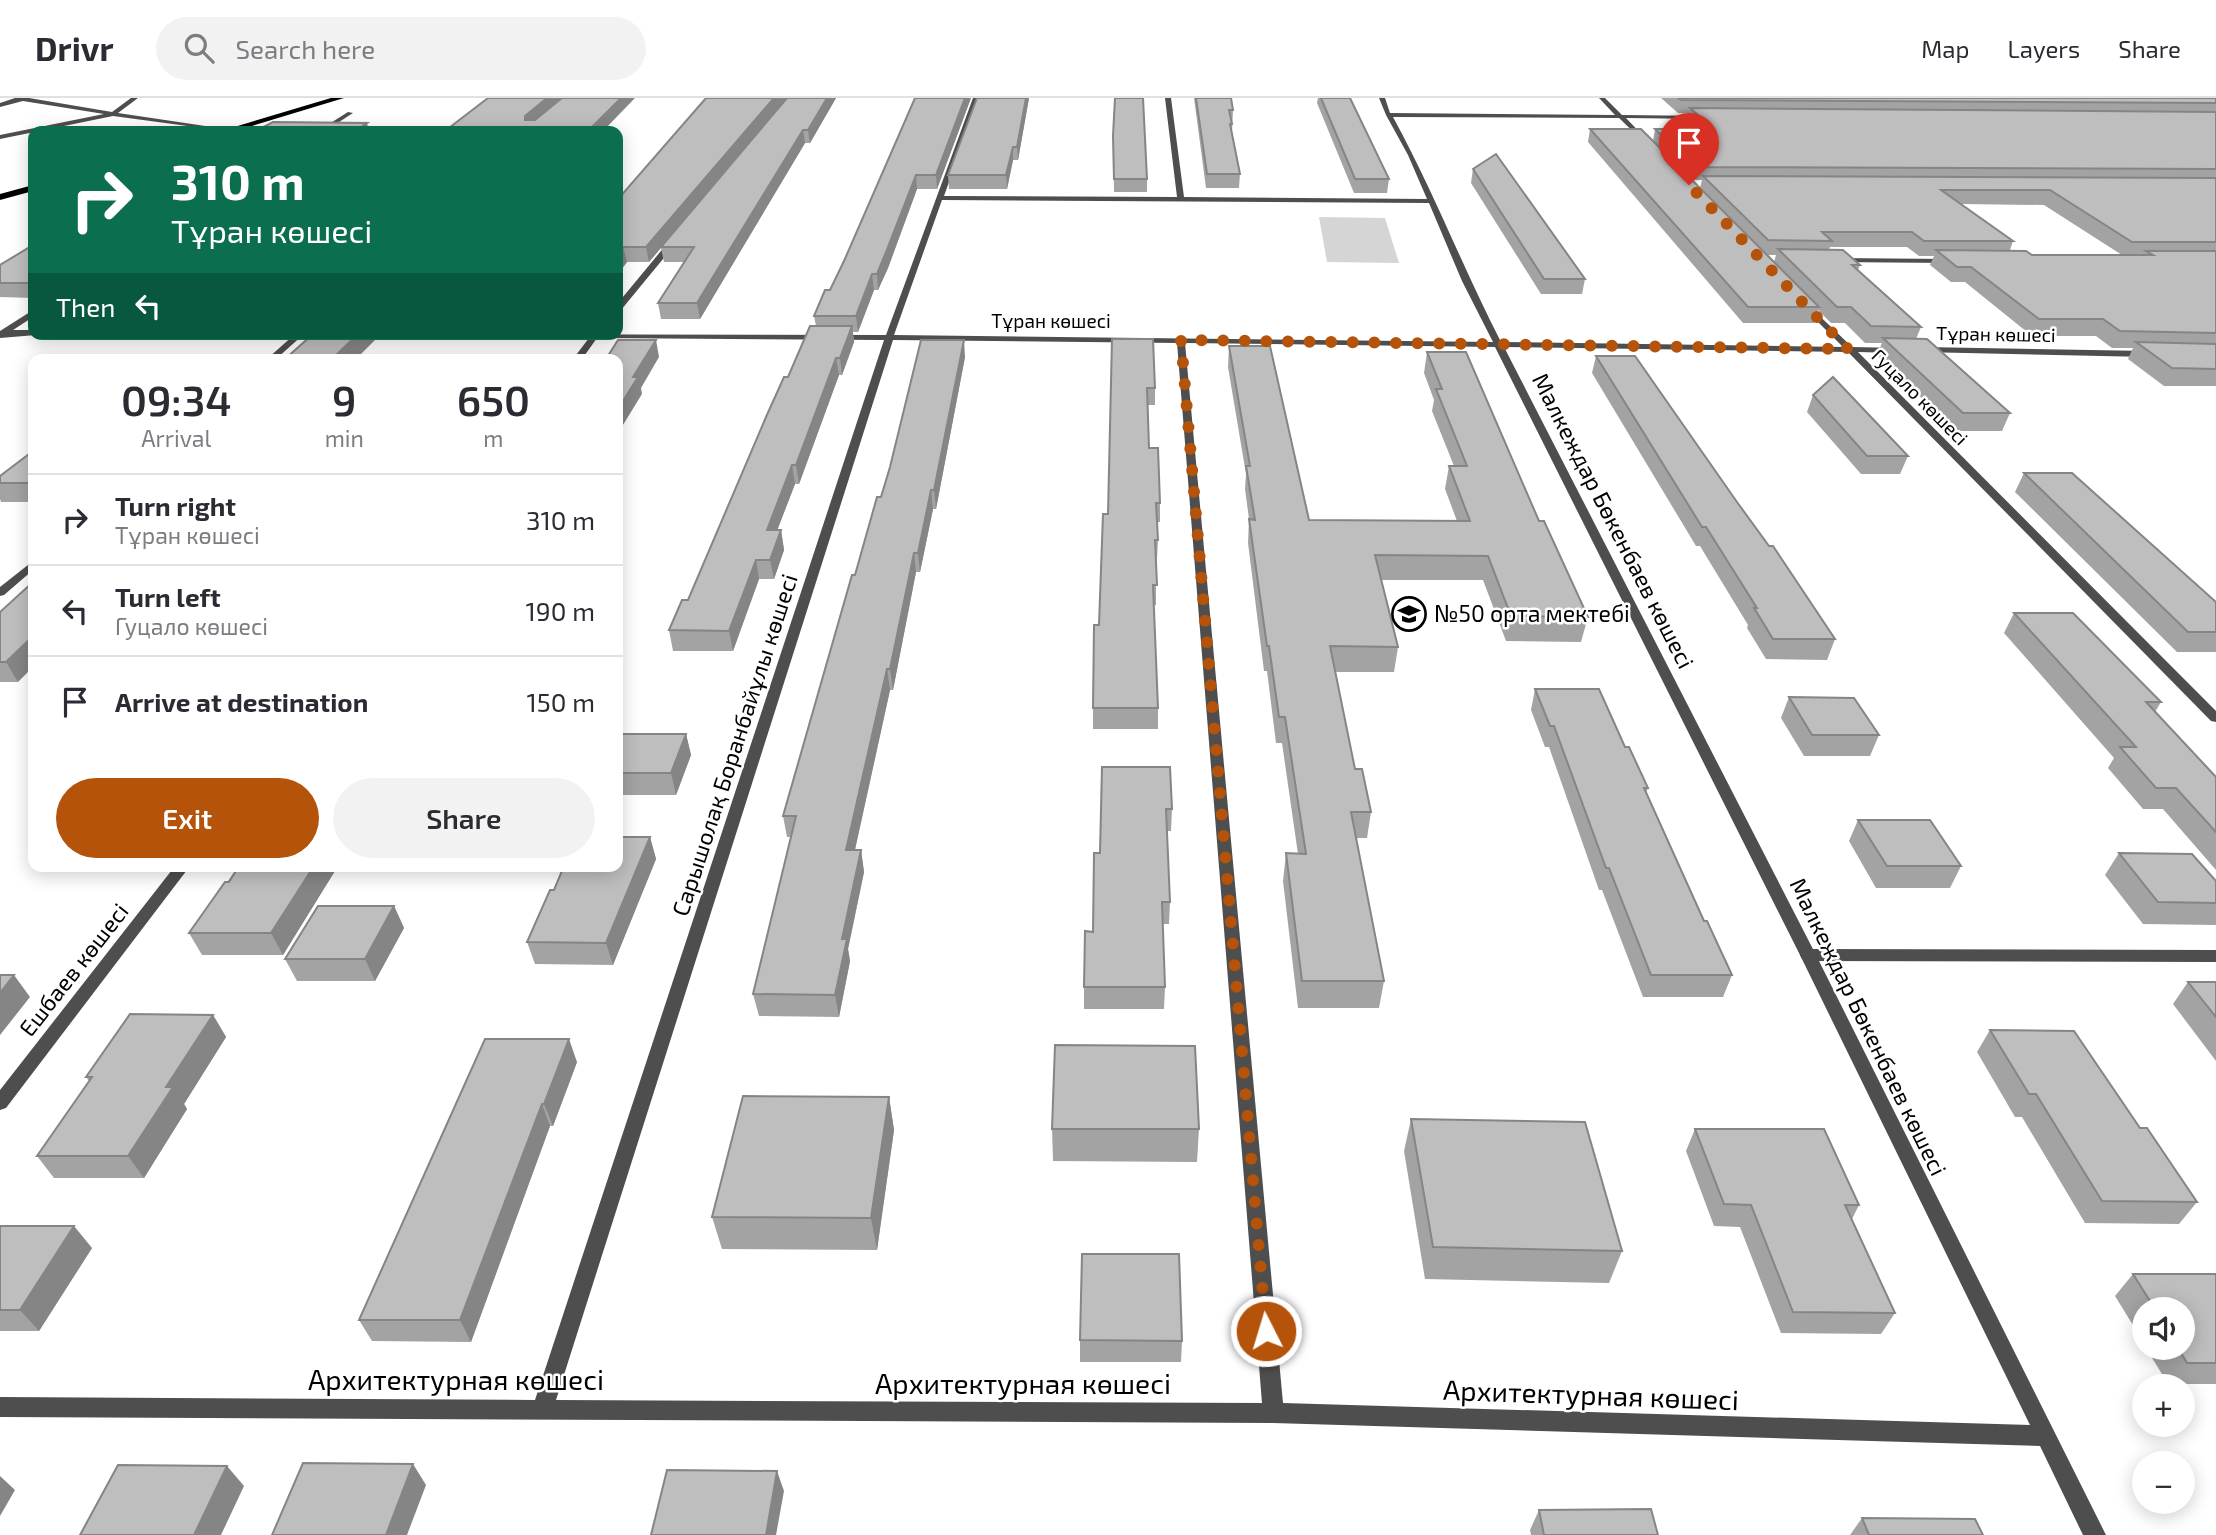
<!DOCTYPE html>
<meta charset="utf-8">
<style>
body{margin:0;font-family:"Exo 2",sans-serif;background:#f2f2f3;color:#2b2b33;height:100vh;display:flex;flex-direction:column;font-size:26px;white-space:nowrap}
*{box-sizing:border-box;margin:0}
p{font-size:23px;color:#7c7c81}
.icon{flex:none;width:38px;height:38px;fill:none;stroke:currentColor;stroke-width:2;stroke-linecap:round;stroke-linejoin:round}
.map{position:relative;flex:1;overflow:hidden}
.drawer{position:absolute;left:28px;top:256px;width:595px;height:518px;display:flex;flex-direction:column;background:#fff;border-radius:14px;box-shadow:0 4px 18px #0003}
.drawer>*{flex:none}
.banner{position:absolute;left:28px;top:28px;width:595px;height:214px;border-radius:14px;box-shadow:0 4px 18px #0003;background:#0b6e4f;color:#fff;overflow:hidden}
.tools{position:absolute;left:2132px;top:1199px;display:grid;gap:14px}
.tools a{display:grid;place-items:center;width:63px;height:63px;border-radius:50%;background:#fff;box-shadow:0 4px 18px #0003;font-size:35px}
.pin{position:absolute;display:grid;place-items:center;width:60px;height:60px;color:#fff;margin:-72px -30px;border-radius:50% 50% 50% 0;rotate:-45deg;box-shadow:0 0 7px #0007}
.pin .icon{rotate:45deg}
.me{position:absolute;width:77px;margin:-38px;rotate:355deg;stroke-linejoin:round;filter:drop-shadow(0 0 5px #0008)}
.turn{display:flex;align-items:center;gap:24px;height:147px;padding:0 28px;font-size:32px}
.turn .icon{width:91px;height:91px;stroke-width:2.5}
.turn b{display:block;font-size:49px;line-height:60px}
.then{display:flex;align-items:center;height:66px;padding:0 28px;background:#0003;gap:14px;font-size:26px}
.eta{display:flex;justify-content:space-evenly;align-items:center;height:119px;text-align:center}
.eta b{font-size:42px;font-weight:600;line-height:49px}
.cta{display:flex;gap:14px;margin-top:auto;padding:14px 28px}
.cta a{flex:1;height:80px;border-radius:42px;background:#b45309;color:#fff;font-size:28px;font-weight:600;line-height:80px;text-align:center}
.cta a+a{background:#f2f2f3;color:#2b2b33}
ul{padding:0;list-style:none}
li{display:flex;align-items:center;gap:21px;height:91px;padding:0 28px;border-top:2px solid #e1e1e2}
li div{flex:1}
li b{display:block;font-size:26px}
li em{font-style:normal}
header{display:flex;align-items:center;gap:42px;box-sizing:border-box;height:98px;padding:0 35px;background:#fff;border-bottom:2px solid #e1e1e2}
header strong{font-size:33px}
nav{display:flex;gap:38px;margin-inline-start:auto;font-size:24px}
.search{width:490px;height:63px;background:#f2f2f3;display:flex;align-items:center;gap:18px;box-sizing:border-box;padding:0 24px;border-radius:38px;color:#7c7c81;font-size:26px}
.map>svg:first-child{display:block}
.green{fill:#d5d5d5}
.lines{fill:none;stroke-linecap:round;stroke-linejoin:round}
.lane{fill:#4e4e4e;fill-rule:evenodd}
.street{fill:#4e4e4e;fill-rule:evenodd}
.highway{fill:#000;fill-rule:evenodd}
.wall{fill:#a3a3a3;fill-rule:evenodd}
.shaded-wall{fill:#858585}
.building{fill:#bebebe;stroke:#858585;stroke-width:2}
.route{stroke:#b45309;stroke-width:12;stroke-dasharray:0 21.6}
.labels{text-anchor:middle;stroke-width:5;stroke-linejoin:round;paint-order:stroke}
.far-street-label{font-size:19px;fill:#000;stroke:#fff}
.street-label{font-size:23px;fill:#000;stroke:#fff}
.poi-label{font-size:23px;fill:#000;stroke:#fff;text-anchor:start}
.near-street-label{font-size:28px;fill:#000;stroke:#fff}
</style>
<header>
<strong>Drivr</strong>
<div class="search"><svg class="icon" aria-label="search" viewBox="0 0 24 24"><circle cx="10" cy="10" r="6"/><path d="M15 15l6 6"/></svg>Search here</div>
<nav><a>Map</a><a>Layers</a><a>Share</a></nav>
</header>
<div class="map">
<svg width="2216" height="1437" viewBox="0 0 2216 1437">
<rect width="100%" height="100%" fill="#fff"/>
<path class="green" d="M1319,119L1385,120L1399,165L1327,164Z"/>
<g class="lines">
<g class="lane">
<path d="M15,0H29L112,14L131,0H138L118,15L232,32L225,33L113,18L0,41V37L104,16L23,3L0,9V5Z"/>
<path d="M1379,0H1385L1391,18L1386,17Z"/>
<path d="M1808,851L2216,852V864L1808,863L1802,861L1800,857L1802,853Z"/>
</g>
<g class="street">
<path d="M973,0H979L944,98L1177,99L1165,0H1171L1184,99L1427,101L1408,57L1386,17L1389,15L1615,17L1599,0H1605L1622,17L1709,18L1707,21L1626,20L1648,43L1646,46L1619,20L1393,19C1433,92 1463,170 1501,244L1843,249L1802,208L1801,206L1805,204L1852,249L1899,250L1900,252L1896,255L1858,254L2216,613V624L2211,623L1848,254L1504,249L1816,857L2106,1437H2083L2040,1348L1273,1325L0,1319V1299L535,1302L884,242L597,240L582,261H573L589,240L431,239L427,236L886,237ZM942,102L1429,105L1462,183L1493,244L894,237ZM893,242L1177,245L1262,1305L556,1302ZM1185,245L1495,249L1800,857L2030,1327L1283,1305Z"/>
<path d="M348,14L353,15L325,33H318Z"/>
<path d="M670,142L677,144L621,212H618V205Z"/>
<path d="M1836,160L1949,161L1953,163L1949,165L1833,164V160Z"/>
<path d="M30,214H33V219L13,232H33V236L36,237L0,240V233Z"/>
<path d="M295,236H304L276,261H267Z"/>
<path d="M1923,249L2148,253L2152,256L2148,259L1920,254L1919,252Z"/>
<path d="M33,463V472L4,497L0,498V489Z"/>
<path d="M175,768H190L6,1010L0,1012V992Z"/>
</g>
<g class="highway">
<path d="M331,0H344L235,33H221Z"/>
<path d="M33,87V93L0,102V96Z"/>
</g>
</g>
<g class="wall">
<path d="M788,0H836L810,45H805L700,221H661L658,205L684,164H664L661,150L649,164H627L621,172H618V101L717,83Z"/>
<path d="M971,0L937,91H917L888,170L878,192H874L858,234H853L854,244L842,277H839L799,386H795L777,432H781L784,452L774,481H759L733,553H673L669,532L688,502L788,279L816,228L814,218L830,192Z"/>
<path d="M1029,0L1018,62H1013L1007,91H949L948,77Z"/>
<path d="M1194,0H1231L1233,12L1232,34L1240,76L1239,90H1206Z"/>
<path d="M1318,0H1350L1389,81L1387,95H1354L1317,5Z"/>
<path d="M1661,0H2216V288H2164L2128,261L2133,250H2112L2096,238H2032L1965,184H1951L1930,167L1934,158H1919L1907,149H1830L1829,152L1860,167L1858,172L1921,229L1916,241L2010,315L2002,333H1956L1877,257L1882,245H1865L1845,225H1831L1818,212L1814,225H1743L1588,44L1590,31L1653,43L1655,31H1696L1687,23L1689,15H1678ZM1692,82H1702L1700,90ZM1961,106L2044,107L2122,157H2032L2010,152L2013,143ZM1768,157H1776L1774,164Z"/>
<path d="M1113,38L1147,81V94H1114Z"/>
<path d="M1473,71L1585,181L1582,196H1541L1471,85Z"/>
<path d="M33,147V200L0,199V167Z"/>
<path d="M1112,241L1155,290V307H1148L1149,350L1160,405V424H1157L1158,442L1157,461H1156V507H1154L1158,610V631H1093V610L1099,527L1108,416Z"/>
<path d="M1229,248L1309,422L1457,423L1445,391L1449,368H1454L1432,313L1434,302L1424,275L1427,254L1539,423L1588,519L1581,544L1506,543L1483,482H1381L1398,549L1394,574H1335L1355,671L1371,714L1367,740H1356L1384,883L1379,910H1298L1283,783L1286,755L1298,756L1282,645H1276L1267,573H1264L1248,445L1249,421L1245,391L1246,376L1228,269Z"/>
<path d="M1596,258L1737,404L1835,541L1827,562L1766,561L1747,530L1748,527L1700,448H1696L1592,275Z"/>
<path d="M965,259L936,411H933L920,474H916L893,592H890L855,752H861L864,774L848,851L850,863L839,919L759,918L753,896L791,739H787L783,718L855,477L881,399Z"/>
<path d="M1813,297L1908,358L1900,376H1861L1807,314Z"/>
<path d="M33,353V404H1L0,401V378Z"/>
<path d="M2024,375L2216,504V554H2177L2015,394Z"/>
<path d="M0,514L18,584H0Z"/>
<path d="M2014,515L2161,604L2155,614L2216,679V772L2163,711H2143L2108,670L2114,660L2004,535Z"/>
<path d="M1535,591L1625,649L1648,690L1646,695L1704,823L1732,877L1723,899H1643L1602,792H1599L1549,649H1545L1531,612Z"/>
<path d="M1789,599L1879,637L1870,658H1804L1781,620Z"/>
<path d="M686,636L691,657L676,697H618V640Z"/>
<path d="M1102,669L1172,711L1171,733H1167L1170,804L1169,826H1163L1165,889L1164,911H1084V889L1093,834L1100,755Z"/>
<path d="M1858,722L1961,768L1950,790H1876L1849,743Z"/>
<path d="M650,739L656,761L613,867L535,866L527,844L554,792Z"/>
<path d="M2119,755L2216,783V827L2143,826L2105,777Z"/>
<path d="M239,768H338L283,857H202L189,835Z"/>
<path d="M394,808L404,830L375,883H297L285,861Z"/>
<path d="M2188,884H2216V963L2173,906Z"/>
<path d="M213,917L226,939L184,1006L187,1011L144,1080H54L37,1058L89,983L86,979Z"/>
<path d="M1990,932L2140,1030L2197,1104L2179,1126L2085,1125L2022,1019H2015L1977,954Z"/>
<path d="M577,964L553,1028H550L471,1244L372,1243L359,1222Z"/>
<path d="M889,999L894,1032L877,1152L722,1151L712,1119Z"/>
<path d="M1411,1021L1622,1153L1609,1185L1425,1181L1404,1053Z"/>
<path d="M1052,1031H1199L1197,1064L1053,1063Z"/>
<path d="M1695,1031L1859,1107L1852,1121L1895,1215L1881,1236L1781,1235L1740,1129L1714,1128L1686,1053Z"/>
<path d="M0,1128L92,1150L39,1233H0Z"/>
<path d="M2133,1176H2216V1286H2168L2146,1250H2182V1211H2144V1245L2115,1198Z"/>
<path d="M1080,1242L1182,1243L1181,1264H1080Z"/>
<path d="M1539,1412L1658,1437H1531L1530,1432Z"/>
<path d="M1862,1420L1983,1437H1850Z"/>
</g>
<g class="shaded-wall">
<path d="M547,0H565L528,31L525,22V18Z"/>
<path d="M621,0H635L603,33H588Z"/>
<path d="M774,0H787L649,164L646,149Z"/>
<path d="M827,0H836L810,45L808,32Z"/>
<path d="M965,0H971L937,91L936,77Z"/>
<path d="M1026,0H1029L1018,62L1017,49Z"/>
<path d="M367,25L369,33H355Z"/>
<path d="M803,32L805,45L700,221L697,205Z"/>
<path d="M1013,49V62L1007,91L1006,77Z"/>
<path d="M916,77L917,91L888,170L878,192L877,176Z"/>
<path d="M623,149L627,164L621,172L618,156Z"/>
<path d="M872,176L874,192L858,234L856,218Z"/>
<path d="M852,228L854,244L842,277L840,260Z"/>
<path d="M358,236H381L356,261H332Z"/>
<path d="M656,242L659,259L641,290L642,296L618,335V311L633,279Z"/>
<path d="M964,242L965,259L936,411L934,392Z"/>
<path d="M836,260L839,277L799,386L796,367Z"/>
<path d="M792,367L795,386L770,451L767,432Z"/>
<path d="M931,392L933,411L920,474L918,455Z"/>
<path d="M781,432L784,452L774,481L770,462Z"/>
<path d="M914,455L916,474L893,592L890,571Z"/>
<path d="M756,462L759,481L733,553L729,533Z"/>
<path d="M33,538V569L18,584L6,564Z"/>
<path d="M887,571L890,592L850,774L846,752Z"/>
<path d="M686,636L691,657L676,697L671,675Z"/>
<path d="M650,739L656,761L613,867L606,845Z"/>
<path d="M861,752L864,774L848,851L850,863L839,919L835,897L842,841Z"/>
<path d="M314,768H338L283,857L271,835Z"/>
<path d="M394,808L404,830L375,883L365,861Z"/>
<path d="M14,877L30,899L0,937V895Z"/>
<path d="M213,917L226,939L184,1006L187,1011L144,1080L128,1058L166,989Z"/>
<path d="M569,941L577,964L553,1028L544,1006Z"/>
<path d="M889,999L894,1032L877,1152L871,1120Z"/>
<path d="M542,1006L550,1028L471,1244L460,1222Z"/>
<path d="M74,1128L92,1150L39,1233L20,1212Z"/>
<path d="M413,1366L426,1387L407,1437H386Z"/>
<path d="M227,1368L244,1388L221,1437H194Z"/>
<path d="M777,1373L784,1393L776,1437H766Z"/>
<path d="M0,1378L15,1392L0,1418Z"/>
</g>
<g class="building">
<path d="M488,0H547L525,18V22H535L562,0H621L588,33H445Z"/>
<path d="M706,0H774L646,149H623L618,156V107L619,106H618V101Z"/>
<path d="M787,0H827L808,32H803L697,205H658L694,149H661Z"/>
<path d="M915,0H965L936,77H916L886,154L877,176H872L856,218H814L825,192H830L844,163Z"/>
<path d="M977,0H1026L1017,49H1013L1006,77H948Z"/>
<path d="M1115,0H1143L1147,81H1114L1113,38Z"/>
<path d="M1196,0H1231L1233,12H1229L1232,26H1230L1240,76H1207Z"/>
<path d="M1321,0H1350L1389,81H1355Z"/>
<path d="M1678,0H2216V5L1681,2Z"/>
<path d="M1690,10L2216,14V71L1694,69L1655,31H1714Z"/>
<path d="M273,24L367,25L355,33H256Z"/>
<path d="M1590,31H1641L1819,209H1748Z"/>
<path d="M1496,56L1585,181H1544L1473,71Z"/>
<path d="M1703,78L2216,80V144H2132L2050,92H1941L2013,143H1924L1912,134H1822L1832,143L1768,142Z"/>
<path d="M33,147V185H0V167Z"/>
<path d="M1778,151L1843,152L1860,167H1852L1921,229L1871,228L1851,209H1837Z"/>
<path d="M1936,152L2026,153L2032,157H2153L2146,153H2216V235L2120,233L2103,221H2039L1971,169H1957Z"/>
<path d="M810,228H852L840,260H836L796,367H792L767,432H781L770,462H756L729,533L669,532L682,502H688L766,319L784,279H788Z"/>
<path d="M313,236H358L332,261H285Z"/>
<path d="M1883,240L1927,241L2010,315H1963Z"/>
<path d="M1112,241H1153L1155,290H1147L1149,350H1158L1160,405H1156L1158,442H1155L1157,487H1153L1158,610H1093L1094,527H1099L1103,416H1108Z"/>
<path d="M618,242H656L633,279H638L618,311V261H606Z"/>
<path d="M921,242H964L934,392H931L918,455H914L890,571H887L846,752H861L842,841H847L835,897L753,896L796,718H783L852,477H855L877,399H881L890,369Z"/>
<path d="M2136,244L2216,246V271L2172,270Z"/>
<path d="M1229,248H1270L1309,422L1470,423L1449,368H1467L1436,291H1442L1427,254H1466L1539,423H1544L1588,519L1511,518L1488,458L1375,457L1398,549L1330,548L1355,671H1362L1371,714H1351L1384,883H1302L1286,755L1306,756L1285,619H1279L1269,548H1267L1249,421L1255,422L1246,368H1250Z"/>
<path d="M1596,258H1635L1737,404L1769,448H1773L1835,541H1773L1754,510H1757L1706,429H1702Z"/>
<path d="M1833,279L1908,358H1867L1813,297Z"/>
<path d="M33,353V385H0V378Z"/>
<path d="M2024,375H2072L2216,504V534H2188Z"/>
<path d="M33,484V538L6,564H0V514Z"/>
<path d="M2014,515H2073L2161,604H2146L2216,679V734L2176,690H2156L2120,649H2136Z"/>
<path d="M1535,591H1599L1625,649H1629L1648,690H1644L1704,823H1707L1732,877H1651L1609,770H1606L1554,628H1550Z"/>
<path d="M1789,599L1854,600L1879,637H1812Z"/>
<path d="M620,636H686L671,675H618V640Z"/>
<path d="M1102,669H1170L1172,711H1166L1170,804H1162L1165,889H1084L1085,833L1093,834L1094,755H1100Z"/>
<path d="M1858,722H1930L1961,768H1887Z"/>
<path d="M618,739H650L606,845L527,844L550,792H554L564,768H618Z"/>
<path d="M2119,755L2192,756L2216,783V805L2158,804Z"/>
<path d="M239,768H314L271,835H189L225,784H229Z"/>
<path d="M318,808H394L365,861H285Z"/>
<path d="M0,877H14L0,895Z"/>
<path d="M2188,884H2216V919Z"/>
<path d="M130,916L213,917L166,989H173L128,1058H37L92,979H86Z"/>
<path d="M1990,932L2074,933L2140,1030H2147L2197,1104L2102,1103L2036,996H2029Z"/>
<path d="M485,941H569L544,1006H542L460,1222H359Z"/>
<path d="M1055,947L1195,948L1199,1031H1052Z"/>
<path d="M743,998L889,999L871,1120L712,1119Z"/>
<path d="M1411,1021L1585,1024L1622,1153L1433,1149Z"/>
<path d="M1695,1031H1824L1859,1107H1845L1895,1215L1793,1214L1751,1107L1724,1106Z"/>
<path d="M0,1128H74L20,1212H0Z"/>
<path d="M1082,1156H1179L1182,1243L1080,1242Z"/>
<path d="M2133,1176H2216V1265H2187L2178,1250H2182V1211H2155Z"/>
<path d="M303,1365L413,1366L386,1437H272Z"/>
<path d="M118,1367L227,1368L194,1437H80Z"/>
<path d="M667,1372L777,1373L766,1437H651Z"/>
<path d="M1651,1411L1658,1437H1544L1539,1412Z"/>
<path d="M1862,1420L1975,1421L1983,1437H1869Z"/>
</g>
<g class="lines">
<path class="route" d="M1266,1233L1181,242L1848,251L1689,87"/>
</g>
<defs>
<g id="school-ring" transform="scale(1.75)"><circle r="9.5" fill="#fff" stroke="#000" stroke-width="1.5"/><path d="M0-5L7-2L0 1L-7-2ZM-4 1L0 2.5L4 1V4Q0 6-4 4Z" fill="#000"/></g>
</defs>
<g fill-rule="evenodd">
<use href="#school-ring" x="1409" y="516"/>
</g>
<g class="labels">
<g class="far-street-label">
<text x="1051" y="230">Тұран көшесі</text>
<text transform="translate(1996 236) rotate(1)" y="7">Тұран көшесі</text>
<text transform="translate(1920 299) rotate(45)" y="7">Гуцало көшесі</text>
</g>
<g class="street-label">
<text transform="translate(1613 423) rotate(63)" y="8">Малкеждар Бөкенбаев көшесі</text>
<text transform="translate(735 647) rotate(-72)" y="8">Сарышолақ Боранбайұлы көшесі</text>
<text transform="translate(74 872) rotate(-52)" y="8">Ешбаев көшесі</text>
<text transform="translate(1868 929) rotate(64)" y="8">Малкеждар Бөкенбаев көшесі</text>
</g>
<g class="poi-label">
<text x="1434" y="524">№50 орта мектебі</text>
</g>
<g class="near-street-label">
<text x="456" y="1292">Архитектурная көшесі</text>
<text x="1023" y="1296">Архитектурная көшесі</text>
<text transform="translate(1591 1297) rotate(2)" y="10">Архитектурная көшесі</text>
</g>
</g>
</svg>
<div class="tools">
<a><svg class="icon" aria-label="sound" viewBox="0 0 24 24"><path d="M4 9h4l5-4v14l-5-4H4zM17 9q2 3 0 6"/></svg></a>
<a>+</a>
<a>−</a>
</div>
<div class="pin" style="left:1689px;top:87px;background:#d93025"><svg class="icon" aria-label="arrive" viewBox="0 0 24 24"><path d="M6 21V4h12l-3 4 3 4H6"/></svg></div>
<svg class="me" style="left:1266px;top:1233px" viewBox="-20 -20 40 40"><circle r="17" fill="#b45309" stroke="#fff" stroke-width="3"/><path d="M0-11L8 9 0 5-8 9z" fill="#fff"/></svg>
<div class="banner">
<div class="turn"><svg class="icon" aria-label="right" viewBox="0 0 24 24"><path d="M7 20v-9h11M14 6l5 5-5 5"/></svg><div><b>310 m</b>Тұран көшесі</div></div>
<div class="then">Then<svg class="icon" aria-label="left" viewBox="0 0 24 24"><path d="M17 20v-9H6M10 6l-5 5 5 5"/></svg></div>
</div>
<section class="drawer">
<div class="eta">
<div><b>09:34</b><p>Arrival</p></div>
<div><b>9</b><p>min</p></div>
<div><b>650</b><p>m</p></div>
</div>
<ul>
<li><svg class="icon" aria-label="right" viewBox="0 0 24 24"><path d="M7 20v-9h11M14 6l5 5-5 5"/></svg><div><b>Turn right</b><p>Тұран көшесі</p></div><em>310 m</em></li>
<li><svg class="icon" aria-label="left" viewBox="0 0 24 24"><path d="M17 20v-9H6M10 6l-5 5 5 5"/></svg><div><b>Turn left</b><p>Гуцало көшесі</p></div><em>190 m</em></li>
<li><svg class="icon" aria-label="arrive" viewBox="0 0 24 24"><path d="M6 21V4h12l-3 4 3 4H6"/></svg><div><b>Arrive at destination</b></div><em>150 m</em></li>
</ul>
<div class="cta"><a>Exit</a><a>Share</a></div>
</section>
</div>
